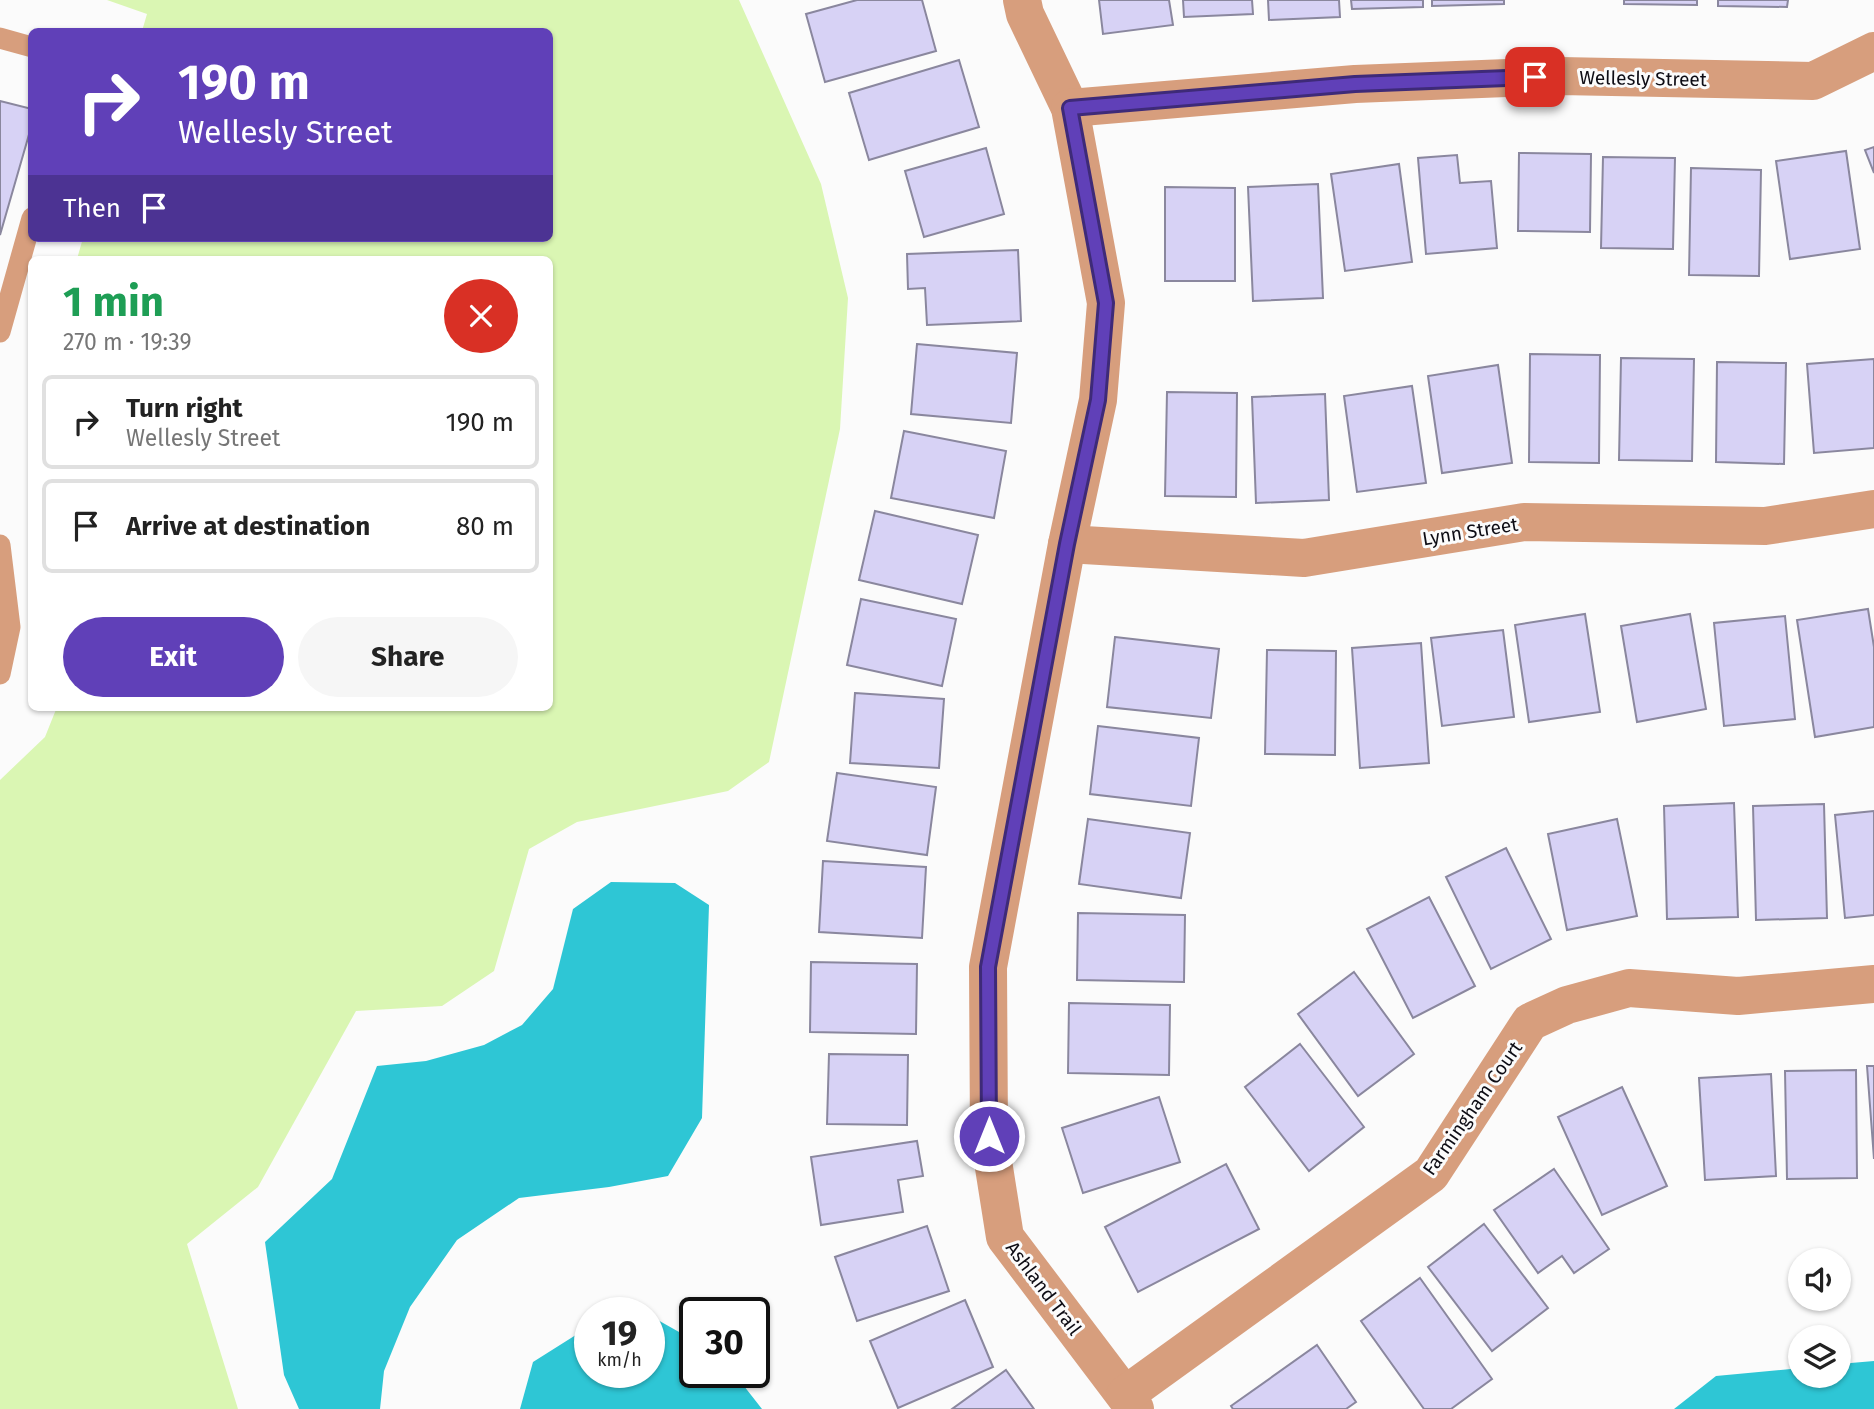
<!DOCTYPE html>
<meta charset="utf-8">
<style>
body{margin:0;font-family:"Fira Sans",sans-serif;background:#f6f6f6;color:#222;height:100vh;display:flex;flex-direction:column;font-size:26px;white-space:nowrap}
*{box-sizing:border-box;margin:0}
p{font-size:23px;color:#767676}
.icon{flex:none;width:38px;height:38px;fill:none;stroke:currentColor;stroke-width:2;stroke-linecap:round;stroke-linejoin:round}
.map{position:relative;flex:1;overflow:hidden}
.side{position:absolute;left:28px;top:256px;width:525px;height:455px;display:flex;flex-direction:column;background:#fff;border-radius:10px;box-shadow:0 2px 5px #0004}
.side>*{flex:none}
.banner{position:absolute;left:28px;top:28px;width:525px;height:214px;border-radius:10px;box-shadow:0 2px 5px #0004;background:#6040b8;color:#fff;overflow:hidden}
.fabs{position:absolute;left:1788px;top:1248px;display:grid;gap:14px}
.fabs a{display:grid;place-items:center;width:63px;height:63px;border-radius:50%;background:#fff;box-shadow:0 2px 5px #0004;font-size:35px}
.speed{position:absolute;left:574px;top:1297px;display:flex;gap:14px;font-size:35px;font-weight:700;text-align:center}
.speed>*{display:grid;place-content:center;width:91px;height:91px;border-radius:50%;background:#fff;box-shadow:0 2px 5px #0004;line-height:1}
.speed small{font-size:18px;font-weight:400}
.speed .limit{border:4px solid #111;border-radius:10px;background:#fff;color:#111}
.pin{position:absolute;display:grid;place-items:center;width:60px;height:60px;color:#fff;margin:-30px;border-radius:14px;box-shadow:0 4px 10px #0006}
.me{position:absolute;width:77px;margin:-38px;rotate:0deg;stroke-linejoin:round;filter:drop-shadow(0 0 5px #0008)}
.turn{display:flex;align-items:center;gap:24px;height:147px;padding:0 35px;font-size:32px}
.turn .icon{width:91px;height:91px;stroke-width:2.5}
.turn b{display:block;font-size:49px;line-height:60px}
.then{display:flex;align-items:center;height:66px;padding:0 35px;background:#0003;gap:14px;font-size:26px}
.round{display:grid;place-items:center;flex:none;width:74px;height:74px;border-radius:37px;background:#f6f6f6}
.overview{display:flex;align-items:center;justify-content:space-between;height:119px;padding:0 35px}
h1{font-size:42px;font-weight:700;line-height:52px;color:#1e9e55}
.action{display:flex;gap:14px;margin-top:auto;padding:14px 35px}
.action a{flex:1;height:80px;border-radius:42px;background:#6040b8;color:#fff;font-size:28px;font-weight:700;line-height:80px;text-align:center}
.action a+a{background:#f6f6f6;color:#222}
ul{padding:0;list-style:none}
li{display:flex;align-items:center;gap:21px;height:94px;margin:0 14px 10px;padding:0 21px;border:4px solid #e0e0e0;border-radius:10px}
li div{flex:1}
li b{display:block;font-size:26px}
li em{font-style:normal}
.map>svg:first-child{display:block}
.green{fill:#daf6b3}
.water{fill:#2ec6d5}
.building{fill:#d7d2f5;stroke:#8a879e;stroke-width:2}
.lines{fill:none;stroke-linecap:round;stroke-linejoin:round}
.lane{stroke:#d79e7d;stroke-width:21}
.street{stroke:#d79e7d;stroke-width:38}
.route-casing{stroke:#3e2a78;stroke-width:18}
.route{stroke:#6040b8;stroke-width:12}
.labels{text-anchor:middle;stroke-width:6;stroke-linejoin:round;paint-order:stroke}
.street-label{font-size:19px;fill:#0d0c14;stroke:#fbfbfb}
</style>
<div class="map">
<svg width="1874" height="1409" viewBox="0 0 1874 1409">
<rect width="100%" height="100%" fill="#fbfbfb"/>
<path class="green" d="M107,0H739L821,184L848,298L840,429L769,762L728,791L577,822L529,849L494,971L442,1006L356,1011L258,1187L187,1244L238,1409H0V780L45,737L57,707H550V259H77L83,238H550V32L142,31L147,14Z"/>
<g class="water">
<path d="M611,882L675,883L709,905L702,1118L668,1176L609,1187L519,1198L457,1240L410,1307L384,1371L380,1409H299L284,1375L265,1242L332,1179L377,1066L426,1061L484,1045L522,1025L553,989L573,909Z"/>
<path d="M656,1319L695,1341V1372H733L762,1409H520L533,1362L579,1333L590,1331V1372H649V1320Z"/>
<path d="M1874,1361V1409H1674L1716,1376L1801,1368V1376H1839V1364Z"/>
</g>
<g class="building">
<path d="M857,0H922L936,51L825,82L806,14Z"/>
<path d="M1099,0H1169L1173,25L1103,34Z"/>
<path d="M1183,0H1252L1253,14L1184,17Z"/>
<path d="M1268,0H1339L1340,17L1269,20Z"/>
<path d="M1351,0H1423V7L1352,9Z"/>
<path d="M1432,0H1504V4L1432,6Z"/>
<path d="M1624,0H1697V5L1624,4Z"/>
<path d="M1718,0H1788L1787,7L1718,6Z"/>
<path d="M959,60L979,127L869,160L849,93Z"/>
<path d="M0,101L32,109V124L0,235Z"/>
<path d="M1874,147V173L1865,150Z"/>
<path d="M986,148L1004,214L924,237L905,171Z"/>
<path d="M1846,151L1860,249L1790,259L1776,161Z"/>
<path d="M1519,153L1591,154L1590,232L1518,231Z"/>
<path d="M1457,155L1460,183L1491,181L1497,248L1426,254L1418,158Z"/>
<path d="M1603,157L1675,158L1673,249L1601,248Z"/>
<path d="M1399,164L1412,262L1345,271L1331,174Z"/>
<path d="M1691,168L1761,170L1759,276L1689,275Z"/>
<path d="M1318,184L1323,298L1253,301L1248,187Z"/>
<path d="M1165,187L1235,188V281H1165Z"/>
<path d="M1018,250L1021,321L927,325L925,288L908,289L907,254Z"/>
<path d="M917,344L1017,353L1011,423L911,414Z"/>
<path d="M1530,354L1600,355L1599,463L1529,462Z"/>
<path d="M1621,358L1694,359L1692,461L1619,460Z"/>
<path d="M1874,359V448L1814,453L1807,364Z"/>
<path d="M1717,362L1786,363L1784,464L1716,462Z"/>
<path d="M1498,365L1512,463L1442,473L1428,376Z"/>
<path d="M1412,386L1426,483L1357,492L1344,396Z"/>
<path d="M1167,392L1237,393L1236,497L1165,496Z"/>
<path d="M1325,394L1329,500L1256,503L1252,397Z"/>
<path d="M904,431L1006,451L994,518L891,498Z"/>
<path d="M875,511L978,535L962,604L859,580Z"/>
<path d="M861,599L956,619L942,686L847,665Z"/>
<path d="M1868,609L1874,647V727L1815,737L1797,620Z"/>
<path d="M1585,614L1600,712L1529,722L1515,625Z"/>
<path d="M1690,614L1706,709L1637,722L1621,626Z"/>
<path d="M1785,616L1795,719L1724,726L1714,623Z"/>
<path d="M1503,630L1514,717L1442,726L1431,638Z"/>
<path d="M1115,637L1219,649L1211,718L1107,707Z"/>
<path d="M1421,643L1429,763L1360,768L1352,648Z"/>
<path d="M1267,650L1336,651L1335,755L1265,754Z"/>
<path d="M855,693L944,699L939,768L850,763Z"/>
<path d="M1098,726L1199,738L1191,806L1090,794Z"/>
<path d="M837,773L936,787L927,855L827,841Z"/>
<path d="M1734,803L1738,917L1667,919L1664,806Z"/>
<path d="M1824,804L1827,918L1756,920L1753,806Z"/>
<path d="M1874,811V915L1845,918L1835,815Z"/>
<path d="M1088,819L1190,833L1181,898L1079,884Z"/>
<path d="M1617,819L1637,916L1567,930L1548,834Z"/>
<path d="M1506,848L1551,939L1491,969L1446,877Z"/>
<path d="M823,861L926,867L922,938L819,932Z"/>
<path d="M1429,897L1475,986L1413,1018L1367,929Z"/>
<path d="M1078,913L1185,915L1184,982L1077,980Z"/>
<path d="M811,962L917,964L916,1034L810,1032Z"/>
<path d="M1354,972L1414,1054L1358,1096L1298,1014Z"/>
<path d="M1069,1003L1170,1005L1169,1075L1068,1073Z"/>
<path d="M1300,1044L1364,1127L1309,1171L1245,1087Z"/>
<path d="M829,1054L908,1055L907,1125L827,1124Z"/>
<path d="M1867,1066H1874V1159Z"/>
<path d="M1856,1070L1857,1178L1787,1179L1785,1071Z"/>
<path d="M1771,1074L1776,1176L1705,1180L1699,1078Z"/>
<path d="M1622,1087L1667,1186L1602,1215L1558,1117Z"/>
<path d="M1159,1097L1180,1162L1083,1193L1062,1128Z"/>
<path d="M917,1141L923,1176L898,1180L903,1212L821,1225L811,1157Z"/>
<path d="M1226,1164L1259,1229L1138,1292L1105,1227Z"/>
<path d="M1554,1169L1609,1249L1574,1273L1562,1256L1538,1273L1494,1210Z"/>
<path d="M1484,1224L1548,1308L1492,1351L1428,1267Z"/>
<path d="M927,1226L949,1291L857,1321L835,1257Z"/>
<path d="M1420,1278L1492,1379L1451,1409H1424L1361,1321Z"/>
<path d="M965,1300L993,1367L898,1408L870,1341Z"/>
<path d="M1317,1345L1356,1402L1346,1409H1233L1231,1406Z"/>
<path d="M1006,1370L1034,1409H952Z"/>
</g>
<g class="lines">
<g class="lane">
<path d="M0,38L32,47"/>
<path d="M0,332L32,218"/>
<path d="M0,545L10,627L0,674"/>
</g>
<g class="street">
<path d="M1022,0L1025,14L1070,108L1106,303L1098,400L1067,544L988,967L989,1136L1005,1237L1135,1409"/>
<path d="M1070,108L1355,84L1560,76L1813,81L1874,51"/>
<path d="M1067,544L1304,558L1524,522L1765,526L1874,509"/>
<path d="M1125,1395L1431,1174L1530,1022L1567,1005L1629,988L1738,996L1874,984"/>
</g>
</g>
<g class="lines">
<g class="route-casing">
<path id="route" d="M989,1136L988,967L1067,544L1098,400L1106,303L1070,108L1355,84L1535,77"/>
</g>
<use href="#route" class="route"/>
</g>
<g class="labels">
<g class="street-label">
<text transform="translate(1643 78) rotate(1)" y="7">Wellesly Street</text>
<text transform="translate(1470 531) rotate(-9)" y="7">Lynn Street</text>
<text transform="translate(1472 1108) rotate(-55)" y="7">Farmingham Court</text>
<text transform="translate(1044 1288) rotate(53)" y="7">Ashland Trail</text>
</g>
</g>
</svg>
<div class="fabs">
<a><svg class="icon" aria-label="sound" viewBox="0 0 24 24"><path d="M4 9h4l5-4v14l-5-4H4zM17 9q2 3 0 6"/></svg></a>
<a><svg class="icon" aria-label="layers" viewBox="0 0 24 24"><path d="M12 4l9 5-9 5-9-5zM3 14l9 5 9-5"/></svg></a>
</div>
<div class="speed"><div>19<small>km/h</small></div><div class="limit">30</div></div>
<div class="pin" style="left:1535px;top:77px;background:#d93025"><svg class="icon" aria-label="arrive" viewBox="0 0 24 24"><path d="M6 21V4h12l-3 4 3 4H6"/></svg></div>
<svg class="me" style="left:989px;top:1136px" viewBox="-20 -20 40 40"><circle r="17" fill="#6040b8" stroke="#fff" stroke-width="3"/><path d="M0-11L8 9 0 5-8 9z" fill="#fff"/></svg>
<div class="banner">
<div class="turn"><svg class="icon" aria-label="right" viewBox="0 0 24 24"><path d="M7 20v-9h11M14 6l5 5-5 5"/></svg><div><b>190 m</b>Wellesly Street</div></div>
<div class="then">Then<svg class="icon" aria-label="arrive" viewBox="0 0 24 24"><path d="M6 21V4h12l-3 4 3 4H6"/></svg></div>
</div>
<section class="side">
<div class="overview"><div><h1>1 min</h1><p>270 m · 19:39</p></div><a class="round" style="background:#d93025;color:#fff"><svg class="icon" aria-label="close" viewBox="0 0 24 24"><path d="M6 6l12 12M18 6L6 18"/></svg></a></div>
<ul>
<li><svg class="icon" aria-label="right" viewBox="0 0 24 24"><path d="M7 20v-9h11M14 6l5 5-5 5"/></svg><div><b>Turn right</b><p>Wellesly Street</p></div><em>190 m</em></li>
<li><svg class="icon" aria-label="arrive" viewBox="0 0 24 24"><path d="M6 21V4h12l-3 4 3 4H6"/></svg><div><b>Arrive at destination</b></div><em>80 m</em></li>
</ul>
<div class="action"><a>Exit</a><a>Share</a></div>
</section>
</div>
